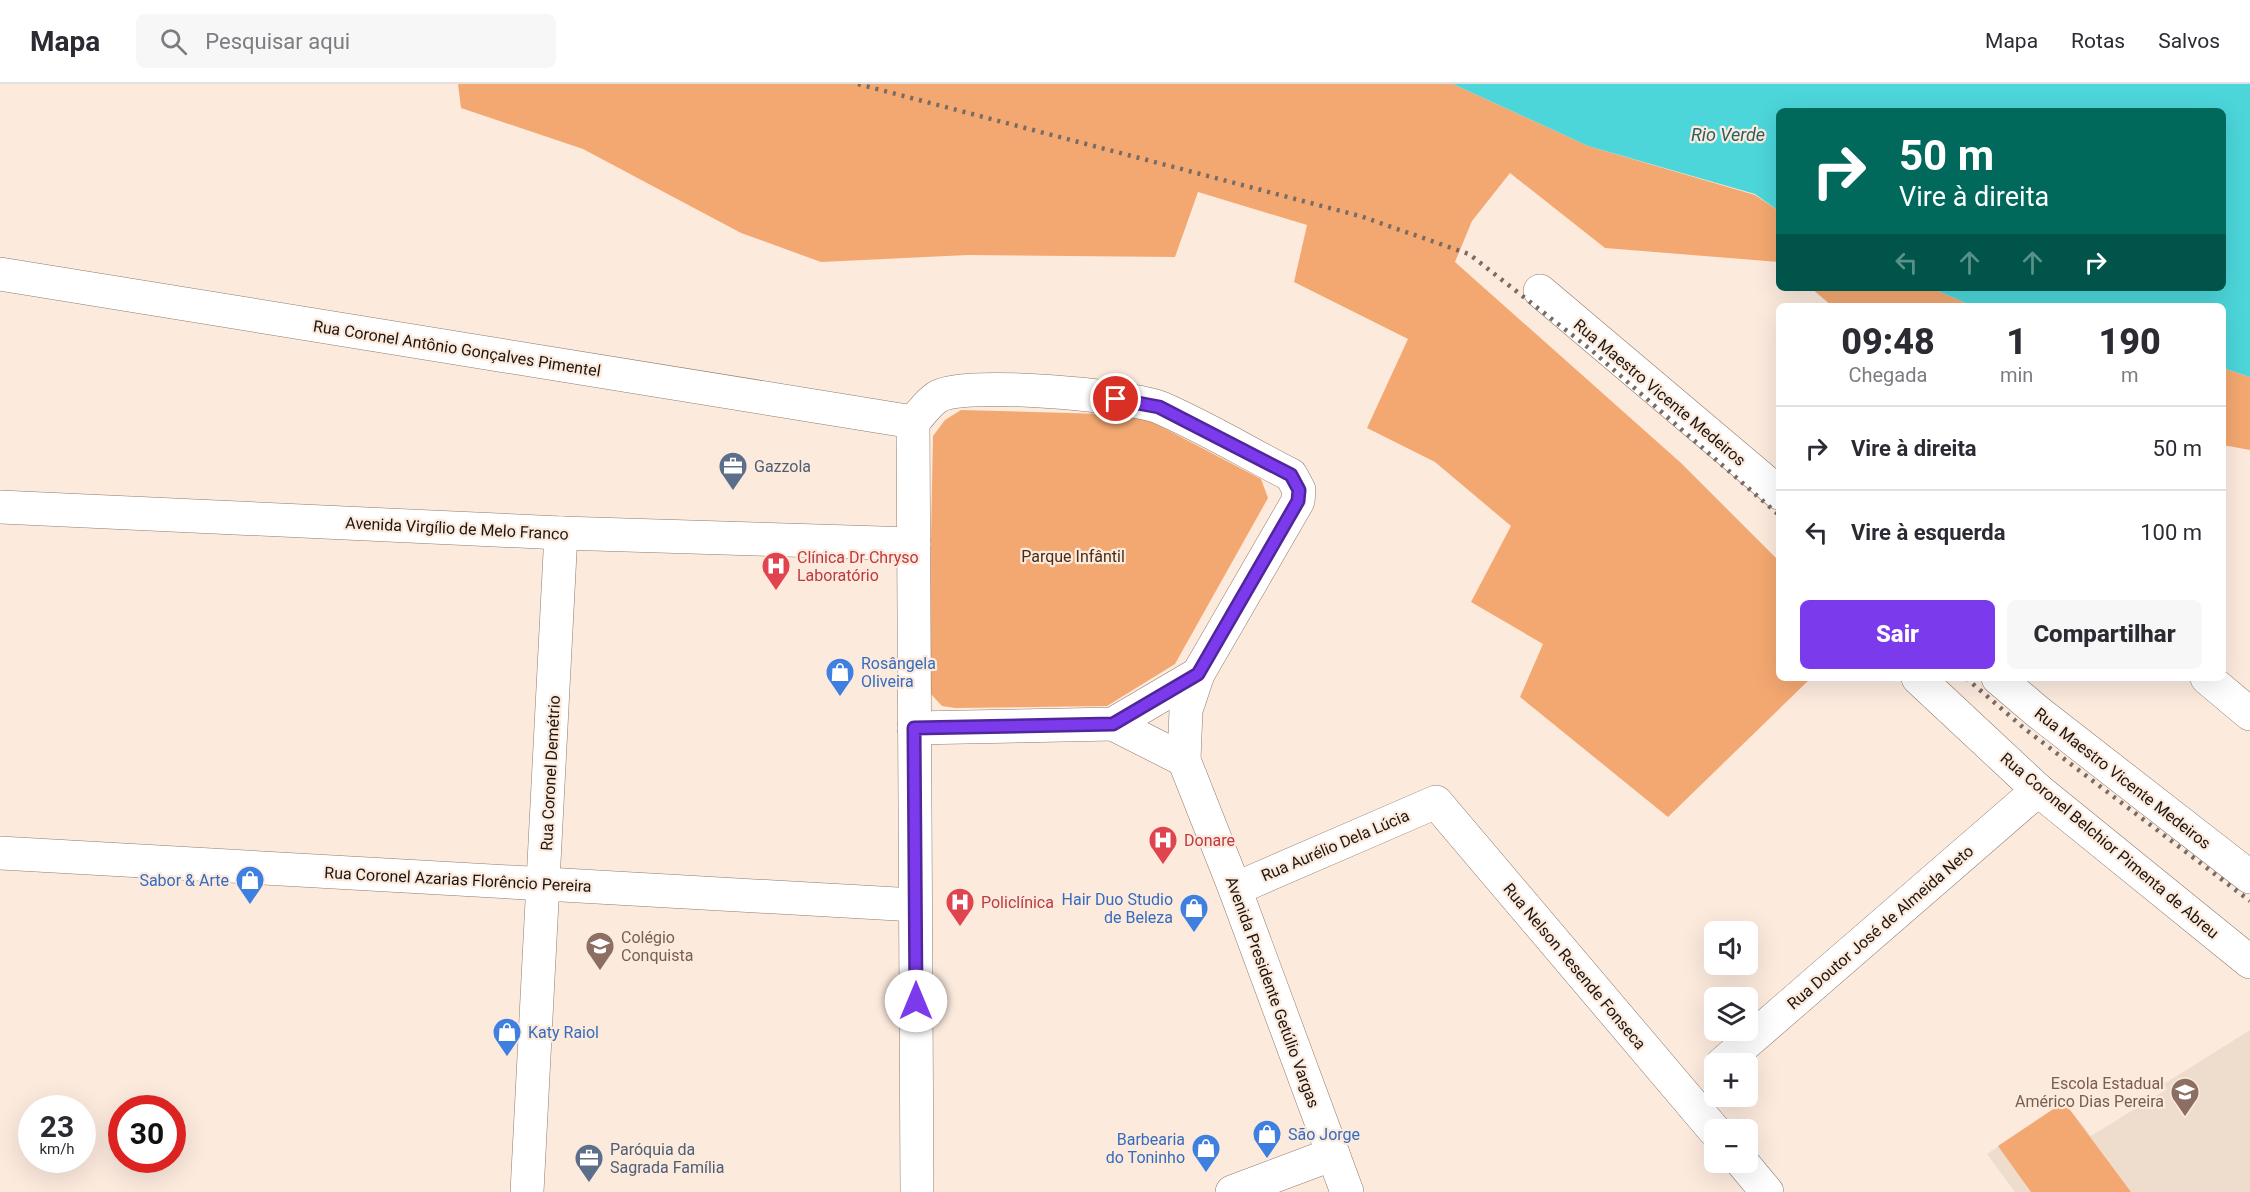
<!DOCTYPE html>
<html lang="pt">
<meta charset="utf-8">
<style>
body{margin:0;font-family:Roboto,sans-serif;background:#f7f7f7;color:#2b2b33;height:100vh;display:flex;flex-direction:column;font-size:22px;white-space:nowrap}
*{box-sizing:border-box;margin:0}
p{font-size:20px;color:#7c7c81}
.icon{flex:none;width:33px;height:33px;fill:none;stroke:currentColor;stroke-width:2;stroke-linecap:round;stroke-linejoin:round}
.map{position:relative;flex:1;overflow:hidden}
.details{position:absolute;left:1776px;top:219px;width:450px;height:378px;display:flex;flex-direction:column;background:#fff;border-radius:9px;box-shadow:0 6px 24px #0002}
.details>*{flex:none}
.guide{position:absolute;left:1776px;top:24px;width:450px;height:183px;border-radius:9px;box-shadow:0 6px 24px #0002;background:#00695c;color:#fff;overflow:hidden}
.buttons{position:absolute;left:1704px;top:837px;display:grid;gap:12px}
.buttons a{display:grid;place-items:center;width:54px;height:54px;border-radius:9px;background:#fff;box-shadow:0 6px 24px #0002;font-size:30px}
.speed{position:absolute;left:18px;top:1011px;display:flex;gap:12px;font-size:30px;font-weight:700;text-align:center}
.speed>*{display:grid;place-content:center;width:78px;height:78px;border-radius:50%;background:#fff;box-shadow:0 6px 24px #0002;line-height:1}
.speed small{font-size:15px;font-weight:400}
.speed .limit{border:9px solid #d22;background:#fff;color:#111}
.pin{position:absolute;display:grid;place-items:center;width:51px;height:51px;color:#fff;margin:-26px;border:3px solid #fff;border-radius:50%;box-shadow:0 2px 6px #0007}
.me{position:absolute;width:66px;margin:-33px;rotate:0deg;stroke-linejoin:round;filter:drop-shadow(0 0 4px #0008)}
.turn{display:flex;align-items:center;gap:21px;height:126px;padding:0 24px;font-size:27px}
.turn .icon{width:78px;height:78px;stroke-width:2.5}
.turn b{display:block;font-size:42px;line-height:51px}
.lanes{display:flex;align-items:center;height:57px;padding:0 24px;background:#0003;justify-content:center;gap:30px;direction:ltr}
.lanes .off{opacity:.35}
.eta{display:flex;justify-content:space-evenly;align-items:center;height:102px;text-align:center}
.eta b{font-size:36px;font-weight:800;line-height:42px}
.action{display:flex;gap:12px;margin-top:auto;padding:12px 24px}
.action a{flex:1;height:69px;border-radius:9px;background:#7c3aed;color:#fff;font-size:24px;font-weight:800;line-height:69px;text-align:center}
.action a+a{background:#f7f7f7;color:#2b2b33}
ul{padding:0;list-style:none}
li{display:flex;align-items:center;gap:18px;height:84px;padding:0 24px;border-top:2px solid #e1e1e2}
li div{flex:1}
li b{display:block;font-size:22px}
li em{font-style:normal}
header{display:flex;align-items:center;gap:36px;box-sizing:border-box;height:84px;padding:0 30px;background:#fff;border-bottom:2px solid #e1e1e2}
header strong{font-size:28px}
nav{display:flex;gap:33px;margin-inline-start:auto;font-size:21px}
.search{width:420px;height:54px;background:#f7f7f7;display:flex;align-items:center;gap:15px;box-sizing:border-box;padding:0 21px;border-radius:9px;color:#7c7c81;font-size:22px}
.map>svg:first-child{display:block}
.education{fill:#eedccc}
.green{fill:#f4a871}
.water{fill:#4cd6da}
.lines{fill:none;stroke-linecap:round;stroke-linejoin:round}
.minor-casing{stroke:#8f7b6d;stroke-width:34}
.minor{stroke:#fff;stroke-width:33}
.rail{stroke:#776b63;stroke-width:4.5;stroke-dasharray:3 6;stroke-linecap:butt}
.route-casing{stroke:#51269a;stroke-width:15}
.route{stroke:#7c3aed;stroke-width:10}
.labels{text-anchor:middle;stroke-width:4.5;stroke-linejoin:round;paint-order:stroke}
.street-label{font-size:16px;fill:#1e1611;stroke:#fceadd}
.service-label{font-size:16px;fill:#4e5e75;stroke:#fceadd;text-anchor:start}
.park-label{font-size:16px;fill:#4a2b13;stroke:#fceadd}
.health-label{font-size:16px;fill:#be3a42;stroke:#fceadd;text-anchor:start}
.shop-label{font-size:16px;fill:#366cbe;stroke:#fceadd;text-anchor:start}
.education-label{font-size:16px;fill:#785e54;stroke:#fceadd;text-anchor:start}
.water-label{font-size:18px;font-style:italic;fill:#286162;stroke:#fceadd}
</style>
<header>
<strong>Mapa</strong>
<div class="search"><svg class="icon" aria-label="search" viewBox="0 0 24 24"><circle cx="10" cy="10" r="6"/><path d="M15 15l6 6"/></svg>Pesquisar aqui</div>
<nav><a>Mapa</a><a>Rotas</a><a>Salvos</a></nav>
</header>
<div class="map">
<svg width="2250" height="1108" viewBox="0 0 2250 1108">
<rect width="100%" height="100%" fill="#fceadd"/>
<path class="education" d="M2250,946V1108H2015L1987,1070L2064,1018L2091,1052L2167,1005L2164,1000Z"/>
<g class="green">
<path d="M458,0H1453L1588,62L1755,111L1779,127V178L1605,164L1510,89L1472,137L1455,178L1681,379L1779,477V594H1811L1668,733L1520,613L1543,560L1471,518L1511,442L1435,378L1367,344L1408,255L1294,198L1307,141L1198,108L1175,173L968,171L821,178L741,149L583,65L461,24Z"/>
<path d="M1811,204H1931L1973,222H1832Z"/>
<path d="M2223,284L2250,293V366L2223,361Z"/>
<path d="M961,326L1139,331L1261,395L1268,414L1175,580L1107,622L955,624L942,622L928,607L933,352L945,336Z"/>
<path d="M2064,1018L2131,1108H2031L1998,1062Z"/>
</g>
<path class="water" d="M1453,0H2250V293L2223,284V222H1973L1931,204H2223V27H1779V127L1755,110L1588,62Z"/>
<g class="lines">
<g class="minor-casing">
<g id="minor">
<path d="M0,190L913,338"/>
<path d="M1540,207L1779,409"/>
<path d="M913,338C921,330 929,317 939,312C966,297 1130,311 1161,324C1205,343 1248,369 1291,391L1299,406L1298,417L1198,590L1113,640L914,644"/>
<path d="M913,338L917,1108"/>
<path d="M0,423L561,449L914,460"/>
<path d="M1198,590L1186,626L1184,676L1235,805L1347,1108"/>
<path d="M1918,594L2038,706L2250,878"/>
<path d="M1998,594L2038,628L2250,793"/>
<path d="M2207,594L2250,630"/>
<path d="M1113,640L1184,676"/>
<path d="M0,769L915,821"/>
<path d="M1235,805L1436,718L1714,1046"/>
<path d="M1722,980L2038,706"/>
<path d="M1742,1078L1767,1108"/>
<path d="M527,1108L561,449"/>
<path d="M1232,1108L1333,1070"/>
</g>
</g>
<use href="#minor" class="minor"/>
<g class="rail">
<path d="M858,0L1360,132L1469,170L1590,265L1779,431"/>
<path d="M1966,594L2025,645L2250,817"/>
</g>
</g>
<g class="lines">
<g class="route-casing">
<path id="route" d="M916,917L914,644L1113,640L1198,590L1298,417L1299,406L1291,391L1159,323L1116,315"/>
</g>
<use href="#route" class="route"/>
</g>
<defs>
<g id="office-pin" transform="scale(1.5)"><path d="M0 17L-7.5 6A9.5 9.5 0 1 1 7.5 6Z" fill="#5c6f8a" stroke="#fceadd"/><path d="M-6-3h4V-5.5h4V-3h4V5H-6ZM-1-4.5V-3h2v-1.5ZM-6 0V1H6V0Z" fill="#fff"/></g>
<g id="hospital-pin" transform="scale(1.5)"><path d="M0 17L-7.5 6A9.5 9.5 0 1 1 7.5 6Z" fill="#e0444e" stroke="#fceadd"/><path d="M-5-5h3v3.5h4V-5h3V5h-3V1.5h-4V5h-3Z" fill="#fff"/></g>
<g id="shop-pin" transform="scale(1.5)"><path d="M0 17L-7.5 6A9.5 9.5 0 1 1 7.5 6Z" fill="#3f7fe0" stroke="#fceadd"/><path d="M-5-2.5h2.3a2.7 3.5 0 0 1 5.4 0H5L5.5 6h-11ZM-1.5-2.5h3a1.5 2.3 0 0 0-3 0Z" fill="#fff"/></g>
<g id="school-pin" transform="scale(1.5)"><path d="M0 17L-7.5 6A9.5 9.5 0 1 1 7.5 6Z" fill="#8d6e63" stroke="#fceadd"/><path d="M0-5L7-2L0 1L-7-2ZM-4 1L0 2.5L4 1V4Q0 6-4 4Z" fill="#fff"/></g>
<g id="university-pin" transform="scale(1.5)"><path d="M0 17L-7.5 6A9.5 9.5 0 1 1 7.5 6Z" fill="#8d6e63" stroke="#fceadd"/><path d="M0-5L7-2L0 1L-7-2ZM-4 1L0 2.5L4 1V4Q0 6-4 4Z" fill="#fff"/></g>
</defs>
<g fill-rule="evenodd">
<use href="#office-pin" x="733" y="382"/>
<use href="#hospital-pin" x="776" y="482"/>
<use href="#shop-pin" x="840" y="588"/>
<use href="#hospital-pin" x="1163" y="756"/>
<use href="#shop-pin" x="250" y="796"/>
<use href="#hospital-pin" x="960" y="818"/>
<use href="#shop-pin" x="1194" y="824"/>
<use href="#school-pin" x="600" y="862"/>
<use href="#shop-pin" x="507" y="948"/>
<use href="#university-pin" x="2185" y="1008"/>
<use href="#shop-pin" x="1267" y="1050"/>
<use href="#shop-pin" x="1206" y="1064"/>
<use href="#office-pin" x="589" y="1074"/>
</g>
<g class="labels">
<g class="street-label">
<text transform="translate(457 264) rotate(9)" y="6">Rua Coronel Antônio Gonçalves Pimentel</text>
<text transform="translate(1660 308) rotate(40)" y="6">Rua Maestro Vicente Medeiros</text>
<text transform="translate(457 444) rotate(3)" y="6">Avenida Virgílio de Melo Franco</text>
<text transform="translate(550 689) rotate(-87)" y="6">Rua Coronel Demétrio</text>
<text transform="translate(2123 694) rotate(38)" y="6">Rua Maestro Vicente Medeiros</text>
<text transform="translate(1335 761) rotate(-23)" y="6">Rua Aurélio Dela Lúcia</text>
<text transform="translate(2110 761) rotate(40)" y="6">Rua Coronel Belchior Pimenta de Abreu</text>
<text transform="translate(458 795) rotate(3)" y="6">Rua Coronel Azarias Florêncio Pereira</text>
<text transform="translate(1880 843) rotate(-41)" y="6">Rua Doutor José de Almeida Neto</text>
<text transform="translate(1575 882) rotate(50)" y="6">Rua Nelson Resende Fonseca</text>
<text transform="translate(1273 908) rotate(70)" y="6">Avenida Presidente Getúlio Vargas</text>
</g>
<g class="service-label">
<text x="754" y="388">Gazzola</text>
<text x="610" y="1071">Paróquia da<tspan x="610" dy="18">Sagrada Família</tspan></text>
</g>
<g class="park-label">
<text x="1073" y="478">Parque Infântil</text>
</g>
<g class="health-label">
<text x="797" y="479">Clínica Dr Chryso<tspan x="797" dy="18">Laboratório</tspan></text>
<text x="1184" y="762">Donare</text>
<text x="981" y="824">Policlínica</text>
</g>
<g class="shop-label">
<text x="861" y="585">Rosângela<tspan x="861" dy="18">Oliveira</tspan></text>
<text x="229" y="802" text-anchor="end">Sabor &amp; Arte</text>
<text x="1173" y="821" text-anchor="end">Hair Duo Studio<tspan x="1173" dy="18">de Beleza</tspan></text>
<text x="528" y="954">Katy Raiol</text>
<text x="1288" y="1056">São Jorge</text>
<text x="1185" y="1061" text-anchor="end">Barbearia<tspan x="1185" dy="18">do Toninho</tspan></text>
</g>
<g class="education-label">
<text x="621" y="859">Colégio<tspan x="621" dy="18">Conquista</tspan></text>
<text x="2164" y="1005" text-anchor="end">Escola Estadual<tspan x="2164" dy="18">Américo Dias Pereira</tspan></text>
</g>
<g class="water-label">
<text x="1728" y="57">Rio Verde</text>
</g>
</g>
</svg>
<div class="buttons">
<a><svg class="icon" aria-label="sound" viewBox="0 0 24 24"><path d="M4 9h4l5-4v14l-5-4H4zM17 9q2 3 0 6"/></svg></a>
<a><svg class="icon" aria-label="layers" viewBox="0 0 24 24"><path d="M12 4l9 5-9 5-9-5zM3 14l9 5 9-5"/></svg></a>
<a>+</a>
<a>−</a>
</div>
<div class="speed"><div>23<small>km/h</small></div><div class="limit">30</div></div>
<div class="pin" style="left:1116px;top:315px;background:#d93025"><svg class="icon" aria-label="arrive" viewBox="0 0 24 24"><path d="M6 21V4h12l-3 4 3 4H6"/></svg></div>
<svg class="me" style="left:916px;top:917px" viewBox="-20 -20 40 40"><circle r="19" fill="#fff"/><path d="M0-13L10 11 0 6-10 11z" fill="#7c3aed"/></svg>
<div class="guide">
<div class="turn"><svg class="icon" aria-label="right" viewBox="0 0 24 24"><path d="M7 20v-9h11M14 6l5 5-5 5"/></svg><div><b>50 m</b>Vire à direita</div></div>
<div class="lanes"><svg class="icon off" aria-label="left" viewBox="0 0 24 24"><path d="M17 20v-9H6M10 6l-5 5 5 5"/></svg><svg class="icon off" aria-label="ahead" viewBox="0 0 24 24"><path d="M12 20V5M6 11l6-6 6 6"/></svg><svg class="icon off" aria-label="ahead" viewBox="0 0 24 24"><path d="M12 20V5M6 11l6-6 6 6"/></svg><svg class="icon" aria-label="right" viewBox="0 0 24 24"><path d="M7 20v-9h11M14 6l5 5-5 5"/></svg></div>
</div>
<section class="details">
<div class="eta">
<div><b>09:48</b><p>Chegada</p></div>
<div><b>1</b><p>min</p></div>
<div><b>190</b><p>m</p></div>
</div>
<ul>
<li><svg class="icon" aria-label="right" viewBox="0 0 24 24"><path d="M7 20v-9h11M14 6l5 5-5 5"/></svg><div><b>Vire à direita</b></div><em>50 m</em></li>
<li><svg class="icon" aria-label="left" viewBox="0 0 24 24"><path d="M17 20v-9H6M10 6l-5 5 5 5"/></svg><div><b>Vire à esquerda</b></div><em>100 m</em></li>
</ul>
<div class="action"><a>Sair</a><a>Compartilhar</a></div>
</section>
</div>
